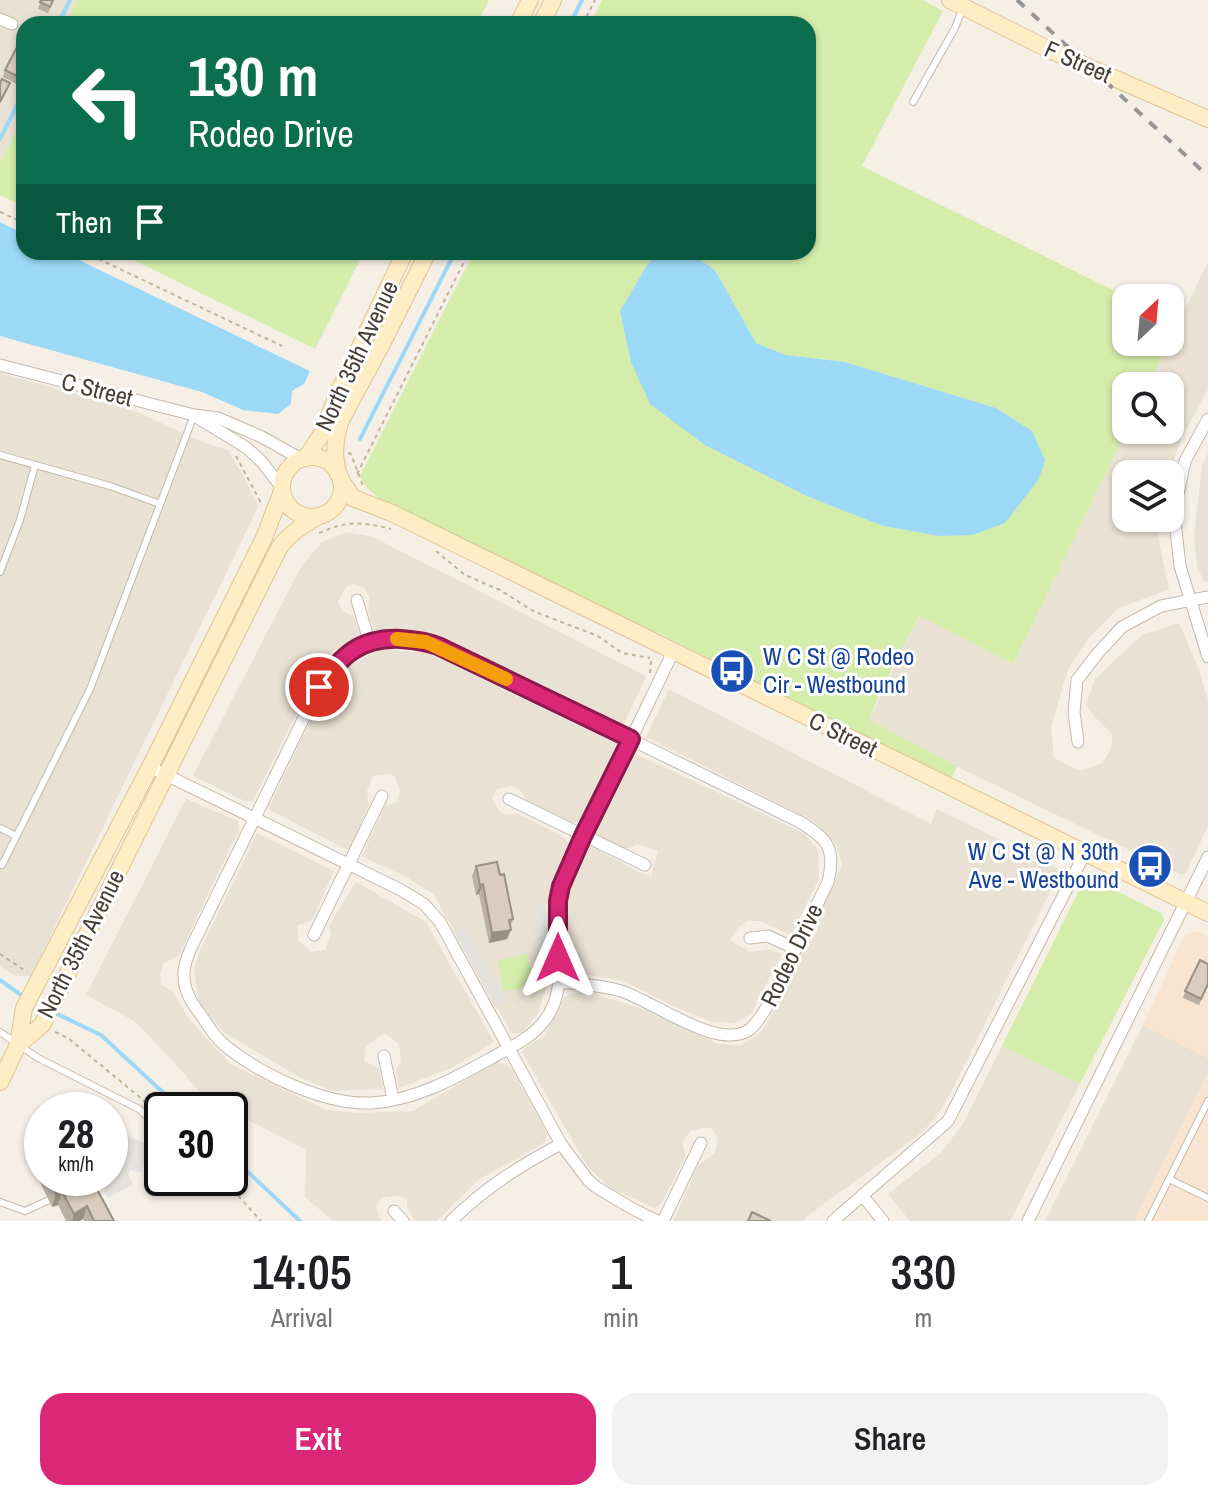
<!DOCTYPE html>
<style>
body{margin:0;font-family:"Archivo Narrow",sans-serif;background:#f2f2f2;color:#202124;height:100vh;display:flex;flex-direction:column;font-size:30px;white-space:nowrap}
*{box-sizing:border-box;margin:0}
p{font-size:26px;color:#757577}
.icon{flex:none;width:44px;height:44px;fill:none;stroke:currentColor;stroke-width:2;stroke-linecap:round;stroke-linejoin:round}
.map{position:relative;height:1221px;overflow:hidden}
.sheet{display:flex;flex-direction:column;background:#fff;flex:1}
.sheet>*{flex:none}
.banner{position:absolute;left:16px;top:16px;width:800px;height:244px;border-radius:24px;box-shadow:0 2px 6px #0004;background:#0b6e4f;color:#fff;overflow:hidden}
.needle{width:52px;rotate:26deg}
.controls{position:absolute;left:1112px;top:284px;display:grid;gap:16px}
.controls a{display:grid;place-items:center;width:72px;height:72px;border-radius:16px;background:#fff;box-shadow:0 2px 6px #0004;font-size:40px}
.speed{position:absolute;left:24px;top:1092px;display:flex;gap:16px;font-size:40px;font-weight:700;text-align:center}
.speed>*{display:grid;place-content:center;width:104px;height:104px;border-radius:50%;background:#fff;box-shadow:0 2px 6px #0004;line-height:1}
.speed small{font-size:20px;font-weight:400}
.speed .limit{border:4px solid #111;border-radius:12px;background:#fff;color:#111}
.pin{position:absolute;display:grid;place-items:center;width:68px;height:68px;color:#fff;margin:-34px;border:4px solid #fff;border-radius:50%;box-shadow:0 2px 8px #0007}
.me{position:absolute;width:88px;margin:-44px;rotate:0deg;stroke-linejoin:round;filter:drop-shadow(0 0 6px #0008)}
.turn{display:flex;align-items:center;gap:28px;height:168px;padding:0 40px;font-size:36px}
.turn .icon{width:104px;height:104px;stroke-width:2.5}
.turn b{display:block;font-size:56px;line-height:68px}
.then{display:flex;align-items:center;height:76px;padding:0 40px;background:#0003;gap:16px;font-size:30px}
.eta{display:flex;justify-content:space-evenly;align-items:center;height:136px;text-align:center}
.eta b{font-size:48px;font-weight:600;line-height:56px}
.cta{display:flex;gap:16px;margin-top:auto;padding:16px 40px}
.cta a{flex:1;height:92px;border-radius:24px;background:#db2777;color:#fff;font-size:32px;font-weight:600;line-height:92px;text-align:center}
.cta a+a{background:#f2f2f2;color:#202124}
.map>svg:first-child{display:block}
.residential{fill:#e9e1d3}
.commercial{fill:#f9e4cf}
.green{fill:#d4edab}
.parking{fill:#e5e2de}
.water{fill:#9cd9f7}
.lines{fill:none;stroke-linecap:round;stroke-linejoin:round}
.stream{stroke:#9cd9f7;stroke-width:4}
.lane-casing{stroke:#c4b9ab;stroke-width:8}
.street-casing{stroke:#c4b9ab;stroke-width:13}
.secondary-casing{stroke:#ddc493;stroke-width:18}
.path{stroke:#c4b197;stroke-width:2;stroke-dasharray:4 4;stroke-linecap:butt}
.lane{stroke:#fff;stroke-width:6}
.street{stroke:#fff;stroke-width:11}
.secondary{stroke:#ffedc6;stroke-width:16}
.rail{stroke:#969696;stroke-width:4;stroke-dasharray:10 10;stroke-linecap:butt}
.wall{fill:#bbb0a3}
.shaded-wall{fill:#999084}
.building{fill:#dacdbd;stroke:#999084;stroke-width:2}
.route-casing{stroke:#8e194d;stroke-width:20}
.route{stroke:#db2777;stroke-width:14}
.slow{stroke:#f59e0b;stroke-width:14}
.labels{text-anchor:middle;stroke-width:6;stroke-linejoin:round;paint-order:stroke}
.street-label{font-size:24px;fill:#483f34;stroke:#fff}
.transit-label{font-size:24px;fill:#164399;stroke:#fff;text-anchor:start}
</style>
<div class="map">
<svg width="1208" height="1221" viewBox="0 0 1208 1221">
<rect width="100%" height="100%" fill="#f5efe6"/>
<g class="residential">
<path d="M0,0H77L66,24H24V113L0,164Z"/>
<path d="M1208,262V389L1181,439L1169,474H1126V518H1160L1158,537L1169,589L1117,609L1088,639L1068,669L1051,727L1054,758L1080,771L1102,763L1110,751L1113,735L1095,717L1086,705L1095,679L1142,635L1179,623L1199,670L1208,700V826L1186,873L1181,875L962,769L869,720L919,616L1013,664L1127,430H1170V386H1148Z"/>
<path d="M0,373L135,411L203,442L228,450L244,477L258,507L31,976H15L0,966Z"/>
<path d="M1208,453V581L1204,582L1197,566L1194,536L1202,465Z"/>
<path d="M346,532L373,537L646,676L623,726L429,634L374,630L368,610L369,597L364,588L352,584L346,587L338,601L342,611L354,617L360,636L331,652L308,690L253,801H245L193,776L302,565L322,542Z"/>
<path d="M380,649L428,653L616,744L582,818L579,821L571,823L525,799L520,790L511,786L497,789L492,799L499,811L506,815L517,813L565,838L571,847L552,881L547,906L551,966L547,986L537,1015L522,1033H511L434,895L408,878L362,856L385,806L397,802L400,790L395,777L389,774L373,776L367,791L369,805L349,851L268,809L319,703L341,670Z"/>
<path d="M669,689L931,824L937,809L1061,870L949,1096L935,1119L920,1134L806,1217L803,1221H673L698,1166L715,1153L718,1138L711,1128H701L691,1131L682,1142L686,1156L662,1202L655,1208L610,1188L587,1166L522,1052L526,1047L545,1036L564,997L583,990L643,1009L718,1044L741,1045L757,1036L767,1023L842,866L836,844L813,821L646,737Z"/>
<path d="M636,754L804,833L818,850L819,879L791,935L760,921H747L737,929L730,940L750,952L770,949L782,954L751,1014L734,1023L714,1022L677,1008L624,981L564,971V903L571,876L587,844L641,873L651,876L658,851L637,844L627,849L595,835Z"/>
<path d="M186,799L238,821L239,830L179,955L164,963L160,973L161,985L173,991L189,1019L230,1064L327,1110L359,1113L413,1111L496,1062L505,1064L512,1069L547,1133L546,1140L541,1145L478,1180L437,1221H414L407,1207V1199L398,1196L382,1197L376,1206L379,1217L382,1221H333L305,1197L306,1160L305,1149L206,1099L175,1063L134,1021L86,995Z"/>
<path d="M257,833L334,871L312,920L297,926L299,941L312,952L325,950L331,936L329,925L356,882L426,922L494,1042L453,1067L399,1088L396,1070L401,1061L399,1044L385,1033L366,1046L364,1061L379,1069L383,1089L332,1091L299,1077L223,1032L199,1003L194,971L199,953Z"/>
<path d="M1143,1025L1208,1058V1075L1135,1221H1045Z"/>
<path d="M1002,1046L1080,1084L1010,1221H910L888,1194L942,1152L964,1122Z"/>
</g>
<g class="commercial">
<path d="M1199,931L1208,936V1058L1143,1025L1185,934Z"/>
<path d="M1208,1075V1221H1135Z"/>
</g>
<g class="green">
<path d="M77,0H489L477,24H66Z"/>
<path d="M602,0H923L943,11L862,166L1129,298H1126V342H1169L1148,386H1126L1127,430L1013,664L919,616L879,695L869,720L957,766L951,779L752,682L753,680L657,632L655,636L379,498L365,486L360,476L474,252H658L649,262L621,311L631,361L651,404L809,497L883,526L939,536L996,408L845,362L786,355L756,343L715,270L689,252H808V24H590Z"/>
<path d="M24,113V207L0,195V164Z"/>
<path d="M117,252H364L315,349Z"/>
<path d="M1092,879L1161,913L1164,920L1080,1084L1002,1046L1084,880Z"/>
<path d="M527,954L534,985L504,992L497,960Z"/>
</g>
<g class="parking">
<path d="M536,906H547L551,966L540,967Z"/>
<path d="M464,927L505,1001L495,1007L454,932Z"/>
<path d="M117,1132L150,1145L141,1173L131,1170L128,1174L133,1184L108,1198L103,1188L100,1190L93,1178H110V1140Z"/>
</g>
<g class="water">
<path d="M0,222L24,234V252H62L310,371L304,384L292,391L291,404L278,414L243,410L202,392L0,336Z"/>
<path d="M658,252H689L715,270L756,343L786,355L845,362L996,408L1032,431L1045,460L1039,479L1005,523L973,535L939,536L883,526L809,497L705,445L650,404L631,362L620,311L649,262Z"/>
</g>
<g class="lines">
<g class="stream">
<path d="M58,24L70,0"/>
<path d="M570,24L582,0"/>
<path d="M0,139L24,91"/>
<path d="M360,439L455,252"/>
<path d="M0,980L24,997"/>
<path d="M53,1012L101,1035L182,1110"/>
<path d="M230,1155L300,1221"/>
</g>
<g class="lane-casing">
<g id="lane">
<path d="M913,102L955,28L962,10"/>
<path d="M0,455L110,486L160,504"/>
<path d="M0,572L20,520L35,465"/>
<path d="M0,828L16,836"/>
<path d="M2,865L90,689L194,415"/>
<path d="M0,1032L38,1058L139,1109L162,1130"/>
<path d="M1169,1179L1208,1198"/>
<path d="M0,1202L25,1211L49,1200"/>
<path d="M1148,1221L1208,1101"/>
</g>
</g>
<g class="street-casing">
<g id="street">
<path d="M0,19L12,24"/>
<path d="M0,365L194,415L218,418L262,437L301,459"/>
<path d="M198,418L247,448L262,462L282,488"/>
<path d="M1208,419L1185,461L1174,513L1180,566L1208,657"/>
<path d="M357,600L369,641"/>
<path d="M1078,742L1074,712L1077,680L1098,653L1122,627L1161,606L1208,597"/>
<path d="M150,767L401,890L424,904L440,922L561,1144L588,1180L596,1187L631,1208L657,1221"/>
<path d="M509,799L645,865"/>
<path d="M314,935L382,796"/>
<path d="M750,938L768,936L796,949"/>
<path d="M559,982C579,984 601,985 621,991C653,1001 718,1051 749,1030C758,1023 762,1014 768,1005L828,882C836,849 828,839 800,822L642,745L615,732L438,646C425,641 414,640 401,639C360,637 341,656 319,687L191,948C187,957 183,967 184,977C184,991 193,1005 201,1015C209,1027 216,1039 228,1048C264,1076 325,1105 372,1103C417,1100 457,1077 495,1056C511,1047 528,1039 540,1026C573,992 553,938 559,897C561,881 569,867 576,852C591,817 609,783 626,749L636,729L673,652"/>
<path d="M384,1056L393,1099"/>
<path d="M862,1195L883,1221"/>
<path d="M394,1211L403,1221"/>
<path d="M451,1221C485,1188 519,1166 561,1144"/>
<path d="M663,1221L701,1143"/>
<path d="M833,1221L948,1121L1085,853"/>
<path d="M1028,1221L1208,857"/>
</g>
</g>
<g class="secondary-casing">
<g id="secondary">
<path d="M950,0L1054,52L1208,119"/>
<path d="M518,24L530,0"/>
<path d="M541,24L553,0"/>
<circle cx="312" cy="487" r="30"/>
<path d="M306,458L323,432L337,395L405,252"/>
<path d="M338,474L335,455L336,438L340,422L383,342L428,252"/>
<path d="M341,480L353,498L392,513L1208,913"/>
<path d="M18,1045L42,1025L279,548C290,533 303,525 319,516"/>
<path d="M0,1082L18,1045L24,1008L150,767L264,538L282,491"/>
</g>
</g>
<g class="path">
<path d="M583,24L595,0"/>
<path d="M0,212L24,223"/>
<path d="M84,252L282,346"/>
<path d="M348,453L351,454L363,486"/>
<path d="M236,456L261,503"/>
<path d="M357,474L469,252"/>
<path d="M319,533C348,520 362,522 391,529"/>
<path d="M436,551L465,575L500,590L533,611L598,636L622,653L650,658"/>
<path d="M650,673L651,660"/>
<path d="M0,954L27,972"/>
<path d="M55,1032L68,1038L148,1104"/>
<path d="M222,1178L261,1221"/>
</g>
<use href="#lane" class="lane"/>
<use href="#street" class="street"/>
<use href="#secondary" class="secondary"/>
<path class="rail" d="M1017,0L1208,176"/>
</g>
<g class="wall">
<path d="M41,0H54L48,13L38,9Z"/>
<path d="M5,70H24L17,84L3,77Z"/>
<path d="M476,866L500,875L513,919L507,939L489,943L479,894L476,895L472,876Z"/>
<path d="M1208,986L1199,1005L1183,998L1185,991Z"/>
<path d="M42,1165V1178H93L92,1180L114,1221H84L83,1219L80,1221H66L58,1205L52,1207L39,1180L41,1172L40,1170Z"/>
</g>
<g class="shaded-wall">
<path d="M483,884L479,894L476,895L480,885Z"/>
<path d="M511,930L507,939L489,943L492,933Z"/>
<path d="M62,1191L58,1205L52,1207L56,1194Z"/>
<path d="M87,1206L83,1219L80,1221H72L74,1214Z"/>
</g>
<g class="building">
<path d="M41,0H53L50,7L40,2Z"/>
<path d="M18,45L24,48V68L19,77L5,70Z"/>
<path d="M2,79L10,83L0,102V83Z"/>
<path d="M497,862L500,875L504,874L513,919L509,920L511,930L492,933L483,884L480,885L476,866Z"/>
<path d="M1200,960L1208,964V984L1201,999L1185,991Z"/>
<path d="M49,1178H91L114,1221H94L87,1206L74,1214L62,1191L56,1194Z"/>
<path d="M752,1212L771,1221H748Z"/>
</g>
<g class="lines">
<g class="route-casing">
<path id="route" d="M319,687C341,656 360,637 401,639C414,640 425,641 438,646L631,739L583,836L561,886L558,901V958"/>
</g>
<use href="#route" class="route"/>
<path class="slow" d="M397,639L426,642L506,679"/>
</g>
<defs>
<g id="bus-disc" transform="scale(2.3)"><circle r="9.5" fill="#1a4fb4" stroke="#fff"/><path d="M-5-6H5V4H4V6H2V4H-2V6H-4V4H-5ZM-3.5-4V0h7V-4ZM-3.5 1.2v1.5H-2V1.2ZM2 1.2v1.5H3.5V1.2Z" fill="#fff"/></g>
</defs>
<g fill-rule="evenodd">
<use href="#bus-disc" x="732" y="671"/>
<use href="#bus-disc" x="1150" y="866"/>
</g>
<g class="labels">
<g class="street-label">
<text transform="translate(1078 62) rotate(24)" y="8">F Street</text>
<text transform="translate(357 356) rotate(-65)" y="8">North 35th Avenue</text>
<text transform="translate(97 390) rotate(14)" y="8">C Street</text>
<text transform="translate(843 735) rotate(26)" y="8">C Street</text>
<text transform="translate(81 944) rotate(-63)" y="8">North 35th Avenue</text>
<text transform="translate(792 955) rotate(-64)" y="8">Rodeo Drive</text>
</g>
<g class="transit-label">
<text x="763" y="665">W C St @ Rodeo<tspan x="763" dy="28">Cir - Westbound</tspan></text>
<text x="1119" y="860" text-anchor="end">W C St @ N 30th<tspan x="1119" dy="28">Ave - Westbound</tspan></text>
</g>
</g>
</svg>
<div class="controls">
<a><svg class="needle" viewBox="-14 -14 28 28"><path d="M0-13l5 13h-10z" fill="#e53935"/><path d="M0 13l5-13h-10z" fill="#757577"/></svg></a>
<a><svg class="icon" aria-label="search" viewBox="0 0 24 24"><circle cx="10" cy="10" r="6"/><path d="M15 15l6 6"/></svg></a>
<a><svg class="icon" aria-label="layers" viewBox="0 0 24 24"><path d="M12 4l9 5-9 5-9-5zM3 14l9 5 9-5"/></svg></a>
</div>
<div class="speed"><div>28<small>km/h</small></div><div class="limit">30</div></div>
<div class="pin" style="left:319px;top:687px;background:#d93025"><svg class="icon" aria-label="arrive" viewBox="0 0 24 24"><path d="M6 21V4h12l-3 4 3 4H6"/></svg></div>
<svg class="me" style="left:558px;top:958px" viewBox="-20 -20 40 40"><path d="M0-17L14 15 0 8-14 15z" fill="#db2777" stroke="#fff" stroke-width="4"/></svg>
<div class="banner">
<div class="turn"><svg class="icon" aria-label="left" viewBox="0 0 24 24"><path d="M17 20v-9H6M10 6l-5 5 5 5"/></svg><div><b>130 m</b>Rodeo Drive</div></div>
<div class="then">Then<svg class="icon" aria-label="arrive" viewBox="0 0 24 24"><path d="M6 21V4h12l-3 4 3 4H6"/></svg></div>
</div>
</div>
<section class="sheet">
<div class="eta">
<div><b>14:05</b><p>Arrival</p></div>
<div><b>1</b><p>min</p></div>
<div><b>330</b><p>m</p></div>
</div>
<div class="cta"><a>Exit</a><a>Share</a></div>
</section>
